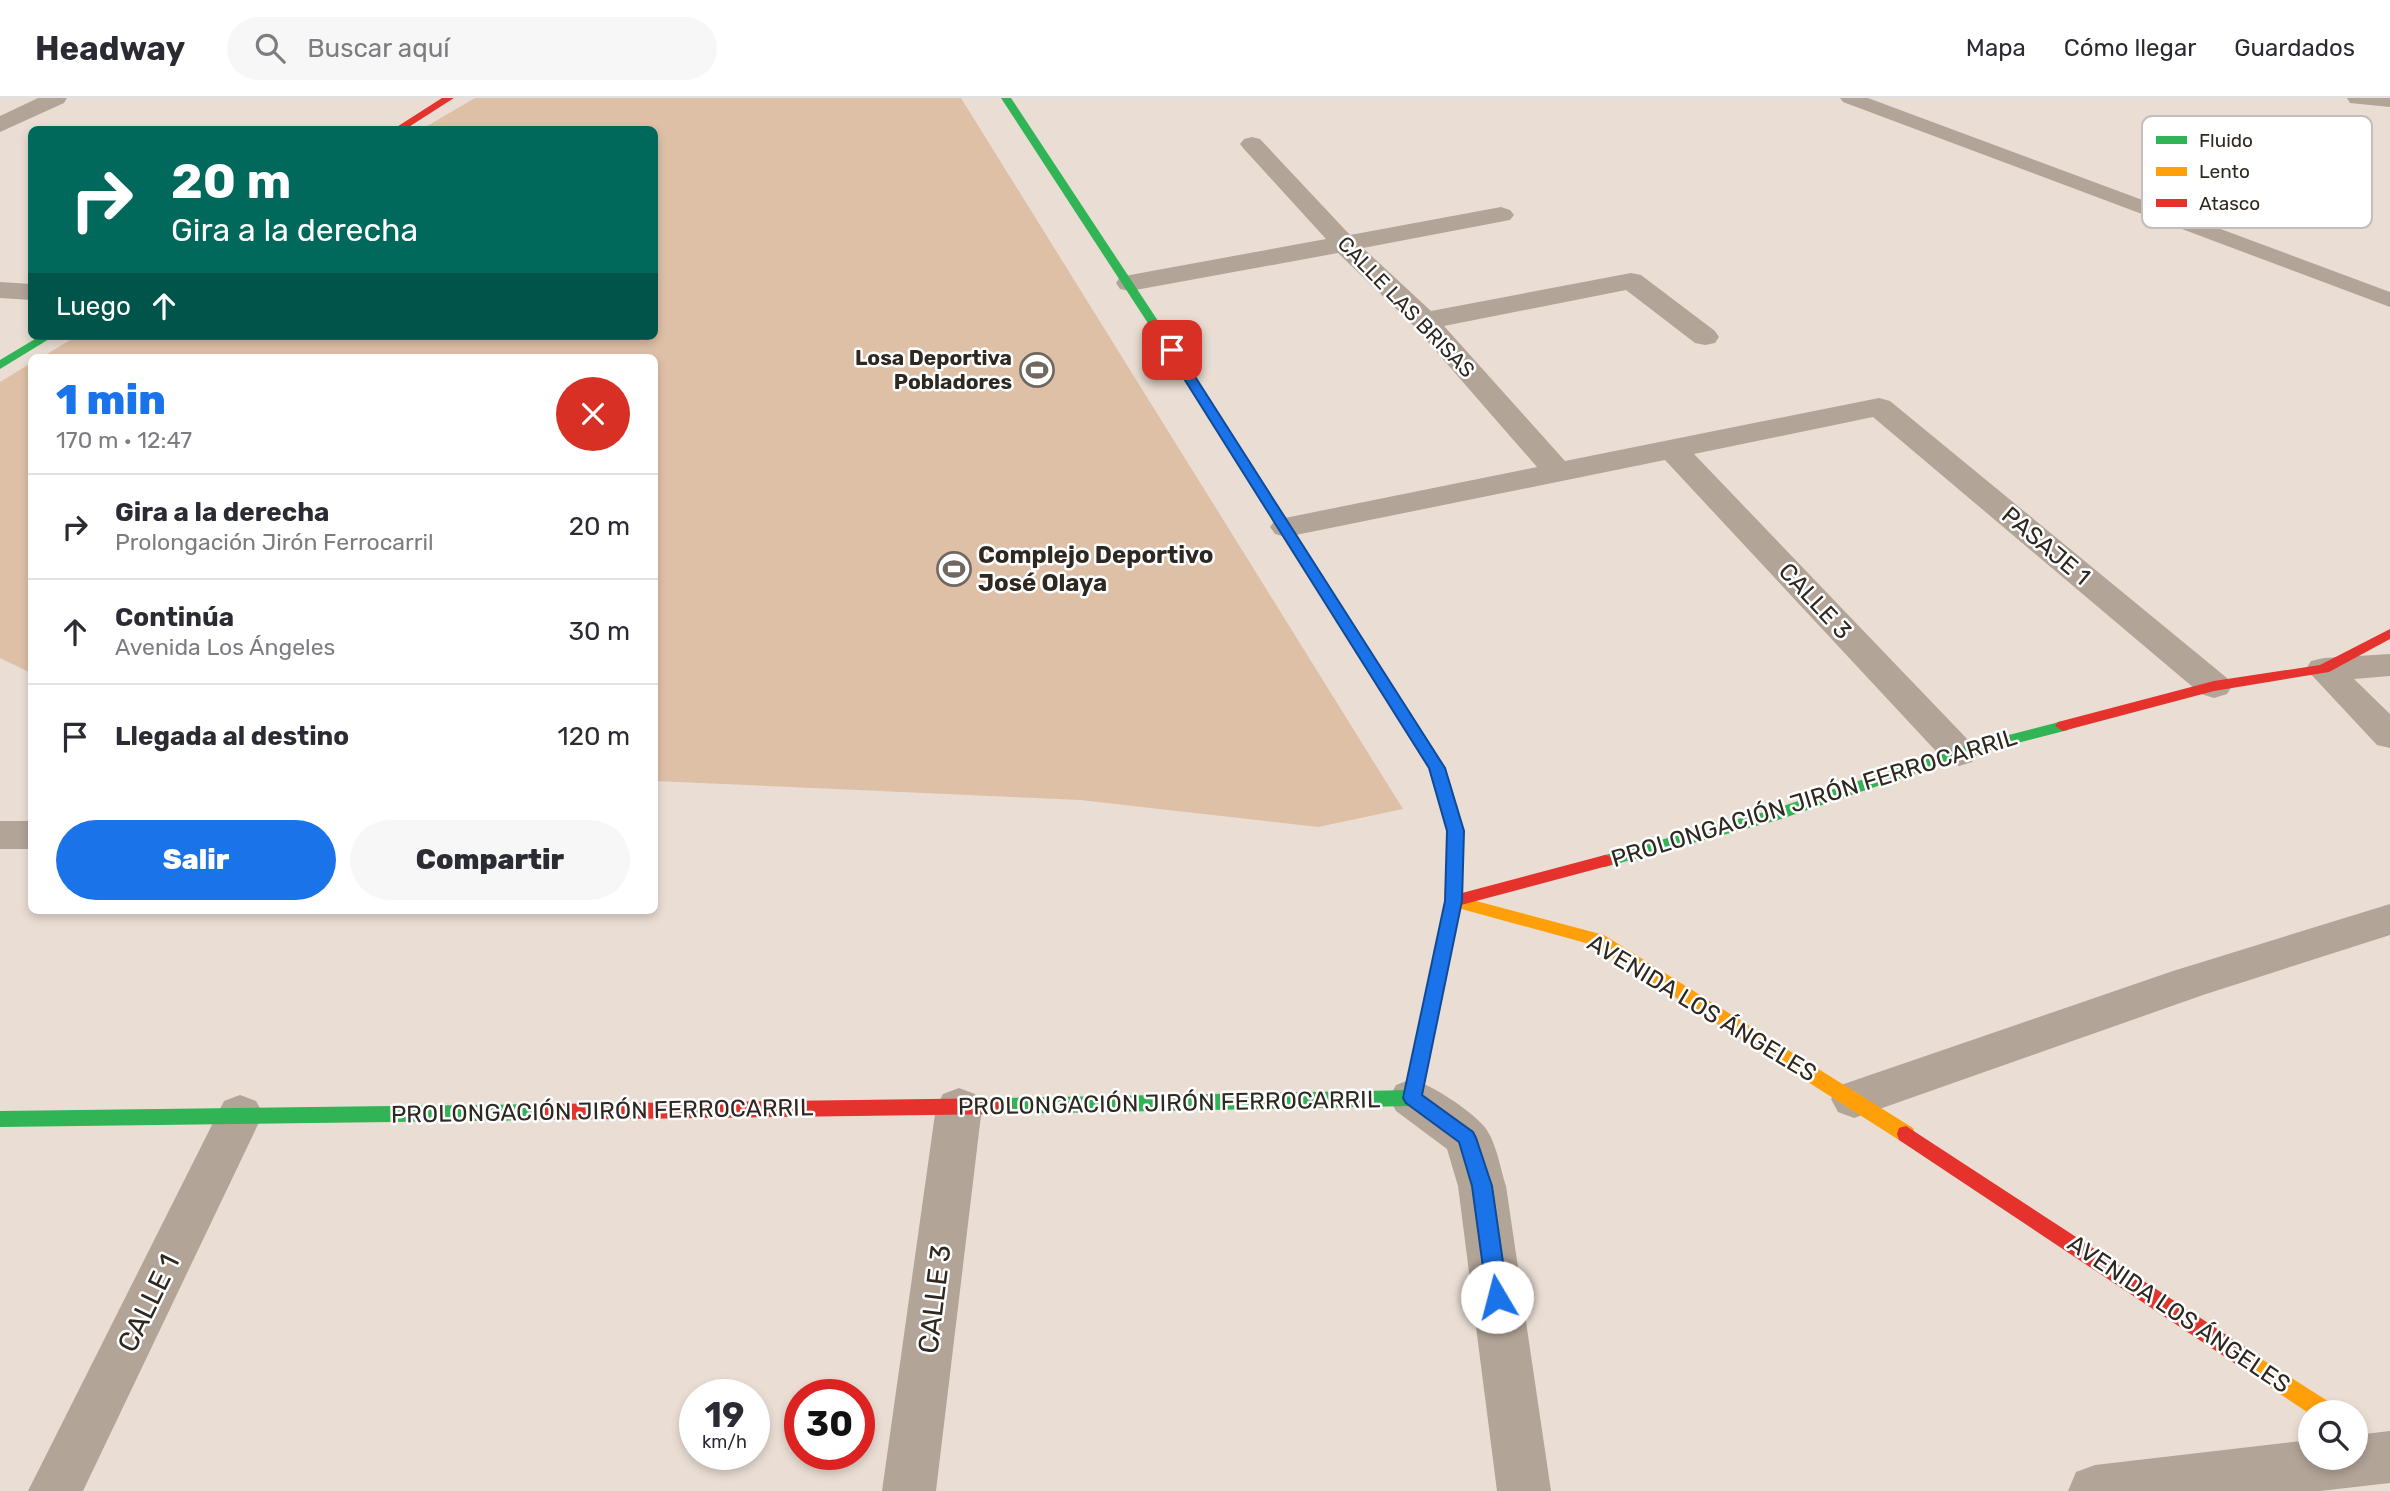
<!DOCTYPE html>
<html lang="es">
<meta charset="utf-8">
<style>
body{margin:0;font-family:Rubik,sans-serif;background:#f7f7f7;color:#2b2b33;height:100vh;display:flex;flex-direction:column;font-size:26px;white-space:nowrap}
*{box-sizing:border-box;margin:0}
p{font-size:23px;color:#7c7c81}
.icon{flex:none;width:38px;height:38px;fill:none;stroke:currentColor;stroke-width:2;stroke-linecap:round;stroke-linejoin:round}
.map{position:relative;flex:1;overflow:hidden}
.side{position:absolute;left:28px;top:256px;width:630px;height:560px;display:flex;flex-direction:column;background:#fff;border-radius:10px;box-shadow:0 4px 10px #0003}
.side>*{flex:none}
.top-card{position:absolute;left:28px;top:28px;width:630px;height:214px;border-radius:10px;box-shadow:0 4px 10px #0003;background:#00695c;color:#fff;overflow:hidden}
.buttons{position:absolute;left:2298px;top:1302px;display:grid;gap:14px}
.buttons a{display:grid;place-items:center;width:70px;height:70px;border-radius:50%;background:#fff;box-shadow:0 4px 10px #0003;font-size:35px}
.speed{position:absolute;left:679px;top:1281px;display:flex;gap:14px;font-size:35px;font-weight:700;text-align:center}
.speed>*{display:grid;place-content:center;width:91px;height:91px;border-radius:50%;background:#fff;box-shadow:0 4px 10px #0003;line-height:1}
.speed small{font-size:18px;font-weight:400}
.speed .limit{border:10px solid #d22;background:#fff;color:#111}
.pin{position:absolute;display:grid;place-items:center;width:60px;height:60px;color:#fff;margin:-30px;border-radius:14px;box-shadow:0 4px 10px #0006}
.me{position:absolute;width:77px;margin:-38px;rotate:352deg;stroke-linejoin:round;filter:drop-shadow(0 0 5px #0008)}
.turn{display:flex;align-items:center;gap:24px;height:147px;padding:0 28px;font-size:32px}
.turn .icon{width:91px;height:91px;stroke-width:2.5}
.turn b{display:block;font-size:49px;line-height:60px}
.then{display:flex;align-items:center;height:66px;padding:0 28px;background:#0003;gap:14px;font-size:26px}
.round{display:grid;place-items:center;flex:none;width:74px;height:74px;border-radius:37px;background:#f7f7f7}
.summary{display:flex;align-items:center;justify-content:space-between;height:119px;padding:0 28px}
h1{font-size:42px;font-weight:800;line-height:52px;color:#1a73e8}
.action{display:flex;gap:14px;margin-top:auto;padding:14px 28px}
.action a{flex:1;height:80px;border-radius:42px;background:#1a73e8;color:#fff;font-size:28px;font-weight:800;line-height:80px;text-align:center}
.action a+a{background:#f7f7f7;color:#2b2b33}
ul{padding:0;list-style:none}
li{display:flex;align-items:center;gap:21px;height:105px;padding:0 28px;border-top:2px solid #e1e1e2}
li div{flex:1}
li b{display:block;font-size:26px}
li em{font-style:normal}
header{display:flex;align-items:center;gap:42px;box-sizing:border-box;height:98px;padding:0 35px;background:#fff;border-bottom:2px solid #e1e1e2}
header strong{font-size:33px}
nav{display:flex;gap:38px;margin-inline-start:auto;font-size:24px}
.search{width:490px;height:63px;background:#f7f7f7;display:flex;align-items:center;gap:18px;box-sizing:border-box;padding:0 24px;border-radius:38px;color:#7c7c81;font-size:26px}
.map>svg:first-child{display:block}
.green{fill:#dec0a7}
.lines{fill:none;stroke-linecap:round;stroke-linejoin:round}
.lane{fill:#b3a498;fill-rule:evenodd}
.street{fill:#b3a498;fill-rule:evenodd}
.fast{fill:#30b455;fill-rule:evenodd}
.slow{fill:#ff9f0a;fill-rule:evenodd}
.jam{fill:#e5322d;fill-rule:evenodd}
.route{fill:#1a73e8;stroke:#114b97;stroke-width:2}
.labels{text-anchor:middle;stroke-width:5;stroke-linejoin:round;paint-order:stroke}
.far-street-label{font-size:21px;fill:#2f2821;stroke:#fff}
.far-poi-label{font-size:21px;font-weight:bold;fill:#2f2821;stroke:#fff;text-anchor:end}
.street-label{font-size:24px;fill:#2f2821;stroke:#fff}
.poi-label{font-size:24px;font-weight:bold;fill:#2f2821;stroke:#fff;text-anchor:start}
.near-street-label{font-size:28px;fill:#2f2821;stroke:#fff}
.key{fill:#fff;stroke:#c1bebc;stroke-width:2}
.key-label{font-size:19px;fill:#2f2821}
</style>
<header>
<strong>Headway</strong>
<div class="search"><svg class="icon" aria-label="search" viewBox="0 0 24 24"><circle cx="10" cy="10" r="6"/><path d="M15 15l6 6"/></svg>Buscar aquí</div>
<nav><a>Mapa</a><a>Cómo llegar</a><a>Guardados</a></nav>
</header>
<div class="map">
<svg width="2390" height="1393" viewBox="0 0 2390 1393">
<rect width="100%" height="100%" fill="#eaded4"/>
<g class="green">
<path d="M475,0H961L1403,711L1318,729L1080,702L655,683L654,259H42L77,238H654V32L422,31Z"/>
<path d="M31,265V575L0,560V284Z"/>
</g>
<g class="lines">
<path class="lane" d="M1840,0H1868L2390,194V209L1843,4Z"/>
<g class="street">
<path d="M38,0H67L64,5L0,34V18Z"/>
<path d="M2347,0H2390V9L2350,5Z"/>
<path d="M1252,39L1260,41L1350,137L1501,109L1510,112L1514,117L1510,122L1363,150L1431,213L1631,175L1641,177L1715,233L1719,239L1715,245L1705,247L1695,245L1626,192L1444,228L1565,363L1879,300L1890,303L2227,580L2232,588L2227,596L2214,600L2201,596L1873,319L1694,356L1972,646L1978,655L1972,664L1959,668L1946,664L1665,362L1286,439L1275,436L1270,429L1275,422L1537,369L1415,229L1338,155L1130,193L1120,191L1116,185L1120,179L1130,177L1326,141L1244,51L1240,46L1244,41Z"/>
<path d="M0,184L32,186V202L0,200Z"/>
<path d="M2390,556V578L2354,581L2390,616V650L2377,647L2306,571L2311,563L2324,560Z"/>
<rect x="0" y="723" width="32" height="28"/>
<path d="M2390,806V837L2203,897L1854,1020L1838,1014L1831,1001L1838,988L2173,873Z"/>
<path d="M1412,981C1433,988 1467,1010 1482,1026C1496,1040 1500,1070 1506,1088L1551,1393H1497L1458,1088L1447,1051L1396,1013L1389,1000L1396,987Z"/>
<path d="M959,990L975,996L982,1009L936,1393H882L936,1009L943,996Z"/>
<path d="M240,997L256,1003L263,1016L83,1393H28L224,1003Z"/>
<path d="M2390,1333V1385L2320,1393H2068L2076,1374L2095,1367L2310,1342V1360H2356V1337Z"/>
</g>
<g class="fast">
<path d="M1001,0H1011L1197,282L1195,285L1191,286L1185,282Z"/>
<path d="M40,238H54L0,271V262Z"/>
<path d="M2063,623L2071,628L2068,632L1963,659L1778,722L1605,769L1599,767L1597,763L1599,759L1605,757L1768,713L1954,651Z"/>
<path d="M1412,992L1419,995L1421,1000L1419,1005L1412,1008L1004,1016L997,1013L995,1008L997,1003L1004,1000Z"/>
<path d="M546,1006L553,1009L555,1014L553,1019L546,1022L0,1029V1013Z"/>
</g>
<g class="slow">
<path d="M1454,757L1460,759L1462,763L1461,799L1604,837L1913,1030L1915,1036L1913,1042L1906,1044L1899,1042L1593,847L1447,807L1445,803L1446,763L1448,759Z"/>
<path d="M2241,1248L2334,1307L2337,1314L2310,1316L2234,1265L2231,1258L2234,1251Z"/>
</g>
<g class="jam">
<path d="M442,0H454L404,32H392Z"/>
<path d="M1191,278L1197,282L1445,670L1463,733L1462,763L1460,767H1448L1446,763L1447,733L1429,670L1185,282Z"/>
<path d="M2390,531V541L2329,574L2214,593L2063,633L2055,628L2058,624L2214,583L2320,567Z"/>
<path d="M1605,757L1611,759L1613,763L1611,767L1461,807L1421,1000L1419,1005L1412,1008L1405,1005L1403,1000L1447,799Z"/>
<path d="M1004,1000L1011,1003L1013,1008L1011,1013L1004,1016L546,1022L539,1019L537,1014L539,1009L546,1006Z"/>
<path d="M1906,1028L2248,1251L2251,1258L2248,1265L2241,1268L2234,1265L1899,1042L1897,1036L1899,1030Z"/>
</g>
</g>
<path class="route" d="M1172,248L1178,252L1445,670L1464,733L1462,803L1422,997L1473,1034L1476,1040L1492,1088L1508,1199L1505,1205L1497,1208L1490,1205L1487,1199L1472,1088L1459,1044L1406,1005L1403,1000L1445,803L1447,733L1429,670L1166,252Z"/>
<defs>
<g id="stadium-ring" transform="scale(1.75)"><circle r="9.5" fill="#fff" stroke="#706860" stroke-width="1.5"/><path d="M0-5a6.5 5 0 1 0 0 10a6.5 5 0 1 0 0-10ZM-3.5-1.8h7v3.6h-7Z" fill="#706860"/></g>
</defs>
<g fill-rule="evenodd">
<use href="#stadium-ring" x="1037" y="272"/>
<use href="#stadium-ring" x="954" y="471"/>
</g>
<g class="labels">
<g class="far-street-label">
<text transform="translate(1406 209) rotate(46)" y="7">CALLE LAS BRISAS</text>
</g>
<g class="far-poi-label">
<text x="1012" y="267">Losa Deportiva<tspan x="1012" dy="24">Pobladores</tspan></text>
</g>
<g class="street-label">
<text transform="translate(2046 448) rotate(40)" y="8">PASAJE 1</text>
<text transform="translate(1815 503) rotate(47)" y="8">CALLE 3</text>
<text transform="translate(1814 700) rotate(-17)" y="8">PROLONGACIÓN JIRÓN FERROCARRIL</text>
<text transform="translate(1702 910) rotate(31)" y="8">AVENIDA LOS ÁNGELES</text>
<text transform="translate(1169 1005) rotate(-1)" y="8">PROLONGACIÓN JIRÓN FERROCARRIL</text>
<text transform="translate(602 1013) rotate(-1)" y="8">PROLONGACIÓN JIRÓN FERROCARRIL</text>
<text transform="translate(2179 1216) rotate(34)" y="8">AVENIDA LOS ÁNGELES</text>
</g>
<g class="poi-label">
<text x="978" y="465">Complejo Deportivo<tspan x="978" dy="28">José Olaya</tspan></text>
</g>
<g class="near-street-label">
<text transform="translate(934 1201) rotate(-83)" y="10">CALLE 3</text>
<text transform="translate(148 1205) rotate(-64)" y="10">CALLE 1</text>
</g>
</g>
<rect x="2142" y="18" width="230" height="112" rx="10" class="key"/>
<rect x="2156" y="38" width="31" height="8" fill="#30b455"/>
<rect x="2156" y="69" width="31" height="9" fill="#ff9f0a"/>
<rect x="2156" y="101" width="31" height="8" fill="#e5322d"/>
<g class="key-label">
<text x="2199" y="49">Fluido</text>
<text x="2199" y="80">Lento</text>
<text x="2199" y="112">Atasco</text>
</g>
</svg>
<div class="buttons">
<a><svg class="icon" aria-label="search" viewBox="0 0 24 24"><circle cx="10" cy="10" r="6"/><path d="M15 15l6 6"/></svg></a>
</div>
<div class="speed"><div>19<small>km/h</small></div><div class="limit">30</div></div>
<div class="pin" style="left:1172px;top:252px;background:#d93025"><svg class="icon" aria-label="arrive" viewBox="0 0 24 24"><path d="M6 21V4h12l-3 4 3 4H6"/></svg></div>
<svg class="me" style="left:1497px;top:1199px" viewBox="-20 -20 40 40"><circle r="19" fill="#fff"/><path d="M0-13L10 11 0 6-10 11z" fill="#1a73e8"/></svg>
<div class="top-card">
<div class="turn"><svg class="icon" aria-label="right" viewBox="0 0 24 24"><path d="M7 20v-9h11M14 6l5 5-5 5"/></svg><div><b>20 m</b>Gira a la derecha</div></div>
<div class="then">Luego<svg class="icon" aria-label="ahead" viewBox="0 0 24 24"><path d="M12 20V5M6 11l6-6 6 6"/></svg></div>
</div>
<section class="side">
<div class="summary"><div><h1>1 min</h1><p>170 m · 12:47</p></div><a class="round" style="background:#d93025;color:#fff"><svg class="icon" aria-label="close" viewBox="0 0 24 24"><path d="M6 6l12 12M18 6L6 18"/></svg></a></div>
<ul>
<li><svg class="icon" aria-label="right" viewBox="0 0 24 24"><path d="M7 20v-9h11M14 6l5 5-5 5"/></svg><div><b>Gira a la derecha</b><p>Prolongación Jirón Ferrocarril</p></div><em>20 m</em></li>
<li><svg class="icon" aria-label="ahead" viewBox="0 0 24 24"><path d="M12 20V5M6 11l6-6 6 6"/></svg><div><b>Continúa</b><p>Avenida Los Ángeles</p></div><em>30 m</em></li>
<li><svg class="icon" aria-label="arrive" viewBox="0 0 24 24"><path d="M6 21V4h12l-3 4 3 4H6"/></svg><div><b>Llegada al destino</b></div><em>120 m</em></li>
</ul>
<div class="action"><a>Salir</a><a>Compartir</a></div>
</section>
</div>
